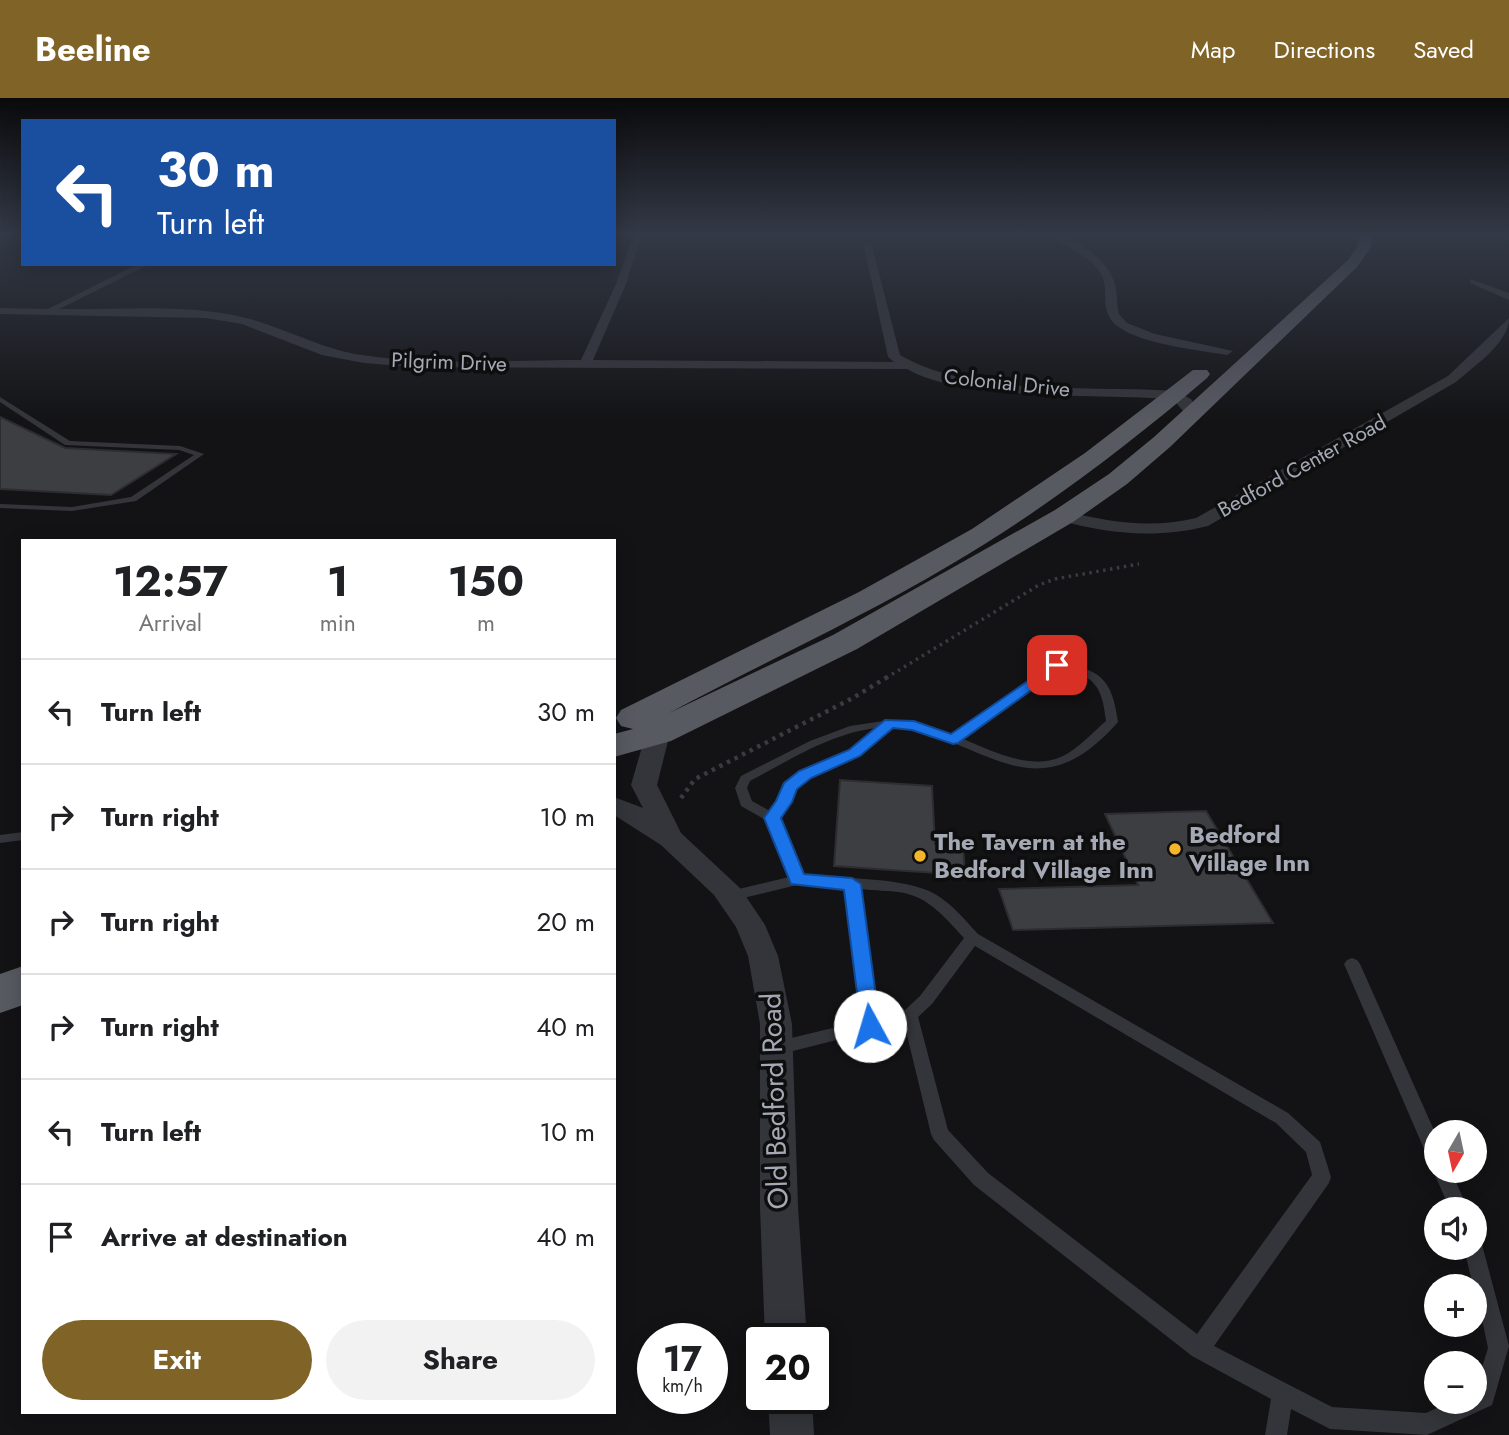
<!DOCTYPE html>
<meta charset="utf-8">
<style>
body{margin:0;font-family:Jost,sans-serif;background:#f2f2f2;color:#202124;height:100vh;display:flex;flex-direction:column;font-size:26px;white-space:nowrap}
*{box-sizing:border-box;margin:0}
p{font-size:23px;color:#757577}
.icon{flex:none;width:38px;height:38px;fill:none;stroke:currentColor;stroke-width:2;stroke-linecap:round;stroke-linejoin:round}
.map{position:relative;flex:1;overflow:hidden}
.panel{position:absolute;left:21px;top:441px;width:595px;height:875px;display:flex;flex-direction:column;background:#fff;border-radius:0px;box-shadow:0 4px 18px #0003}
.panel>*{flex:none}
.banner{position:absolute;left:21px;top:21px;width:595px;height:147px;border-radius:0px;box-shadow:0 4px 18px #0003;background:#1a4fa0;color:#fff;overflow:hidden}
.needle{width:46px;rotate:189deg}
.controls{position:absolute;left:1424px;top:1022px;display:grid;gap:14px}
.controls a{display:grid;place-items:center;width:63px;height:63px;border-radius:50%;background:#fff;box-shadow:0 4px 18px #0003;font-size:35px}
.speed{position:absolute;left:637px;top:1225px;display:flex;gap:14px;font-size:35px;font-weight:700;text-align:center}
.speed>*{display:grid;place-content:center;width:91px;height:91px;border-radius:50%;background:#fff;box-shadow:0 4px 18px #0003;line-height:1}
.speed small{font-size:18px;font-weight:400}
.speed .limit{border:4px solid #111;border-radius:10px;background:#fff;color:#111}
.pin{position:absolute;display:grid;place-items:center;width:60px;height:60px;color:#fff;margin:-30px;border-radius:14px;box-shadow:0 4px 10px #0006}
.me{position:absolute;width:77px;margin:-38px;rotate:354deg;stroke-linejoin:round;filter:drop-shadow(0 0 5px #0008)}
.turn{display:flex;align-items:center;gap:24px;height:147px;padding:0 21px;font-size:32px}
.turn .icon{width:91px;height:91px;stroke-width:2.5}
.turn b{display:block;font-size:49px;line-height:60px}
.eta{display:flex;justify-content:space-evenly;align-items:center;height:119px;text-align:center}
.eta b{font-size:42px;font-weight:700;line-height:49px}
.button{display:flex;gap:14px;margin-top:auto;padding:14px 21px}
.button a{flex:1;height:80px;border-radius:42px;background:#806427;color:#fff;font-size:28px;font-weight:700;line-height:80px;text-align:center}
.button a+a{background:#f2f2f2;color:#202124}
ul{padding:0;list-style:none}
li{display:flex;align-items:center;gap:21px;height:105px;padding:0 21px;border-top:2px solid #e0e0e0}
li div{flex:1}
li b{display:block;font-size:26px}
li em{font-style:normal}
header{display:flex;align-items:center;gap:42px;box-sizing:border-box;height:98px;padding:0 35px;background:#806427;color:#fff}
header strong{font-size:33px}
nav{display:flex;gap:38px;margin-inline-start:auto;font-size:24px}
.map>svg:first-child{display:block}
.building{fill:#3d3e42;stroke:#2d2d31;stroke-width:2}
.lines{fill:none;stroke-linecap:round;stroke-linejoin:round}
.path-far1{stroke:#3a3b41;stroke-width:3.5;stroke-dasharray:2.5 4.5;stroke-linecap:butt}
.path{stroke:#3a3b41;stroke-width:4.5;stroke-dasharray:3.5 5;stroke-linecap:butt}
.service{fill:#34353a;fill-rule:evenodd}
.minor{fill:#34353a;fill-rule:evenodd}
.trunk{fill:#585a62;fill-rule:evenodd}
.route{fill:#1a73e8;stroke:#114b97;stroke-width:2}
.poi-dot{fill:#f5b52a;stroke:#0e0e0f;stroke-width:2.5}
.labels{text-anchor:middle;stroke-width:7;stroke-linejoin:round;paint-order:stroke}
.far-street-label{font-size:21px;fill:#a4a9b5;stroke:#0e0e0f}
.poi-label{font-size:24px;font-weight:bold;fill:#a4a9b5;stroke:#0e0e0f;text-anchor:start}
.near-street-label{font-size:28px;fill:#a4a9b5;stroke:#0e0e0f}
</style>
<header>
<strong>Beeline</strong>
<nav><a>Map</a><a>Directions</a><a>Saved</a></nav>
</header>
<div class="map">
<svg width="1509" height="1337" viewBox="0 0 1509 1337">
<rect width="100%" height="100%" fill="#131315"/>
<g class="building">
<path d="M0,319L65,350L176,356L111,397L0,391Z"/>
<path d="M840,682L932,688L935,746L963,747L965,777L834,768Z"/>
<path d="M1206,713L1273,825L1013,832L999,791L1138,787L1105,716Z"/>
</g>
<g class="lines">
<path class="path-far1" d="M886,580L1039,487L1055,481L1139,466"/>
<path class="path" d="M681,700L695,681L851,601L889,578"/>
<g class="service">
<path d="M0,299L70,343L180,348L204,356L136,403L72,413L0,410V406L72,409L131,399L194,357L179,352L65,347L0,304Z"/>
<path d="M1057,564C1100,571 1112,580 1118,624C1033,721 984,637 892,629L859,658L809,680L795,690L790,704L779,720L802,778C837,780 906,779 935,796C952,806 965,822 978,836L1288,1015L1320,1044L1331,1079L1329,1085L1214,1248L1332,1309L1426,1315L1450,1304H1475V1292L1488,1250L1475,1188H1473L1464,1150H1475V1141L1481,1143L1509,1248L1492,1307L1427,1337L1330,1331L1291,1311L1287,1337H1265L1271,1301L1192,1258L974,1087L934,1042L931,1036L904,925L777,957L771,955L769,950L771,945L861,923L846,790L797,787L731,803L726,802L724,798L726,794L789,779L766,722L741,708L735,690L741,678L810,643L850,628L890,622L910,623L951,636ZM1059,571C1095,577 1102,588 1106,623C1092,635 1079,650 1063,658C1031,674 990,652 961,640ZM877,630L851,652L801,674L785,685L778,703L770,713L752,703L747,690L750,683C790,662 831,635 877,630ZM860,791C874,793 890,792 904,795C930,800 947,822 964,840L920,898L905,912L877,919ZM975,848L1276,1025L1306,1054L1312,1077L1197,1236L988,1075L948,1032L918,919L932,906Z"/>
<path d="M23,734V742L0,745V737Z"/>
<path d="M1352,860L1357,862L1360,866L1437,1039V1073H1451L1468,1111H1450L1433,1073L1435,1068L1431,1066L1428,1060L1344,866L1347,862Z"/>
</g>
<g class="minor">
<path d="M634,136H642L626,186L593,262L894,264L888,259L864,148L868,145L872,148L900,257C975,300 1090,287 1176,293L1191,301L1200,316L1188,319L1173,301C1106,296 961,303 907,271L415,269L364,265L322,257L242,226L206,220L0,216V210L48,211L138,166H150L59,211C120,212 187,205 246,220C286,230 321,251 362,257C434,268 509,262 581,262L616,186Z"/>
<path d="M1049,136C1072,136 1107,161 1114,183C1118,194 1116,205 1119,216L1127,225L1155,236L1233,253L1227,257C1200,252 1118,245 1108,216C1102,200 1110,185 1097,170C1084,155 1064,149 1049,136Z"/>
<path d="M1470,181L1509,195V202L1470,185Z"/>
<path d="M1509,220C1509,245 1474,268 1456,284L1208,428C1155,441 1110,436 1058,422L1056,418L1064,413C1110,424 1150,431 1196,420L1448,278Z"/>
<path d="M658,628L666,630L670,635L657,687L681,735L741,791L765,827L778,858L792,926L798,1109L807,1241H765L760,1109V926L748,858L736,829L714,797L661,747L614,717V699L643,710L631,687L646,635L650,630Z"/>
<path d="M768,1300H812L814,1337H770Z"/>
</g>
<g class="trunk">
<path d="M1360,136H1373L1371,149L1357,169L1170,349L1127,386L1073,424L857,551L671,643L614,659V636L633,631L621,628L616,620L621,612L859,494L972,431L1085,355L1193,272H1207L1210,276L1207,280C1126,349 1042,413 950,467C859,521 763,565 669,615L833,537L1055,412L1109,376L1154,339L1347,163L1357,149Z"/>
<path d="M23,868V907L0,915V876Z"/>
</g>
</g>
<linearGradient id="sky" x2="0" y2="1"><stop stop-color="#0a0a0c"/><stop offset="0.42" stop-color="#333946"/><stop offset="1" stop-color="#333946" stop-opacity="0"/></linearGradient>
<rect width="1509" height="324" fill="url(#sky)"/>
<path class="route" d="M1057,563L1064,567L1062,570L958,645L953,646L912,632L893,630L860,658L811,680L797,691L792,704L781,720L804,776L852,780L861,786L880,928L877,934L870,936L862,934L844,792L791,786L764,720L776,703L784,685L799,673L849,652L885,622L914,623L951,636Z"/>
<g class="poi-dot">
<circle cx="1175" cy="751" r="7"/>
<circle cx="920" cy="758" r="7"/>
</g>
<g class="labels">
<g class="far-street-label">
<text transform="translate(449 264) rotate(2)" y="7">Pilgrim Drive</text>
<text transform="translate(1007 285) rotate(6)" y="7">Colonial Drive</text>
<text transform="translate(1302 368) rotate(-29)" y="7">Bedford Center Road</text>
</g>
<g class="poi-label">
<text x="1189" y="745">Bedford<tspan x="1189" dy="28">Village Inn</tspan></text>
<text x="934" y="752">The Tavern at the<tspan x="934" dy="28">Bedford Village Inn</tspan></text>
</g>
<g class="near-street-label">
<text transform="translate(774 1003) rotate(-92)" y="10">Old Bedford Road</text>
</g>
</g>
</svg>
<div class="controls">
<a><svg class="needle" viewBox="-14 -14 28 28"><path d="M0-13l5 13h-10z" fill="#e53935"/><path d="M0 13l5-13h-10z" fill="#757577"/></svg></a>
<a><svg class="icon" aria-label="sound" viewBox="0 0 24 24"><path d="M4 9h4l5-4v14l-5-4H4zM17 9q2 3 0 6"/></svg></a>
<a>+</a>
<a>−</a>
</div>
<div class="speed"><div>17<small>km/h</small></div><div class="limit">20</div></div>
<div class="pin" style="left:1057px;top:567px;background:#d93025"><svg class="icon" aria-label="arrive" viewBox="0 0 24 24"><path d="M6 21V4h12l-3 4 3 4H6"/></svg></div>
<svg class="me" style="left:870px;top:928px" viewBox="-20 -20 40 40"><circle r="19" fill="#fff"/><path d="M0-13L10 11 0 6-10 11z" fill="#1a73e8"/></svg>
<div class="banner">
<div class="turn"><svg class="icon" aria-label="left" viewBox="0 0 24 24"><path d="M17 20v-9H6M10 6l-5 5 5 5"/></svg><div><b>30 m</b>Turn left</div></div>
</div>
<section class="panel">
<div class="eta">
<div><b>12:57</b><p>Arrival</p></div>
<div><b>1</b><p>min</p></div>
<div><b>150</b><p>m</p></div>
</div>
<ul>
<li><svg class="icon" aria-label="left" viewBox="0 0 24 24"><path d="M17 20v-9H6M10 6l-5 5 5 5"/></svg><div><b>Turn left</b></div><em>30 m</em></li>
<li><svg class="icon" aria-label="right" viewBox="0 0 24 24"><path d="M7 20v-9h11M14 6l5 5-5 5"/></svg><div><b>Turn right</b></div><em>10 m</em></li>
<li><svg class="icon" aria-label="right" viewBox="0 0 24 24"><path d="M7 20v-9h11M14 6l5 5-5 5"/></svg><div><b>Turn right</b></div><em>20 m</em></li>
<li><svg class="icon" aria-label="right" viewBox="0 0 24 24"><path d="M7 20v-9h11M14 6l5 5-5 5"/></svg><div><b>Turn right</b></div><em>40 m</em></li>
<li><svg class="icon" aria-label="left" viewBox="0 0 24 24"><path d="M17 20v-9H6M10 6l-5 5 5 5"/></svg><div><b>Turn left</b></div><em>10 m</em></li>
<li><svg class="icon" aria-label="arrive" viewBox="0 0 24 24"><path d="M6 21V4h12l-3 4 3 4H6"/></svg><div><b>Arrive at destination</b></div><em>40 m</em></li>
</ul>
<div class="button"><a>Exit</a><a>Share</a></div>
</section>
</div>
